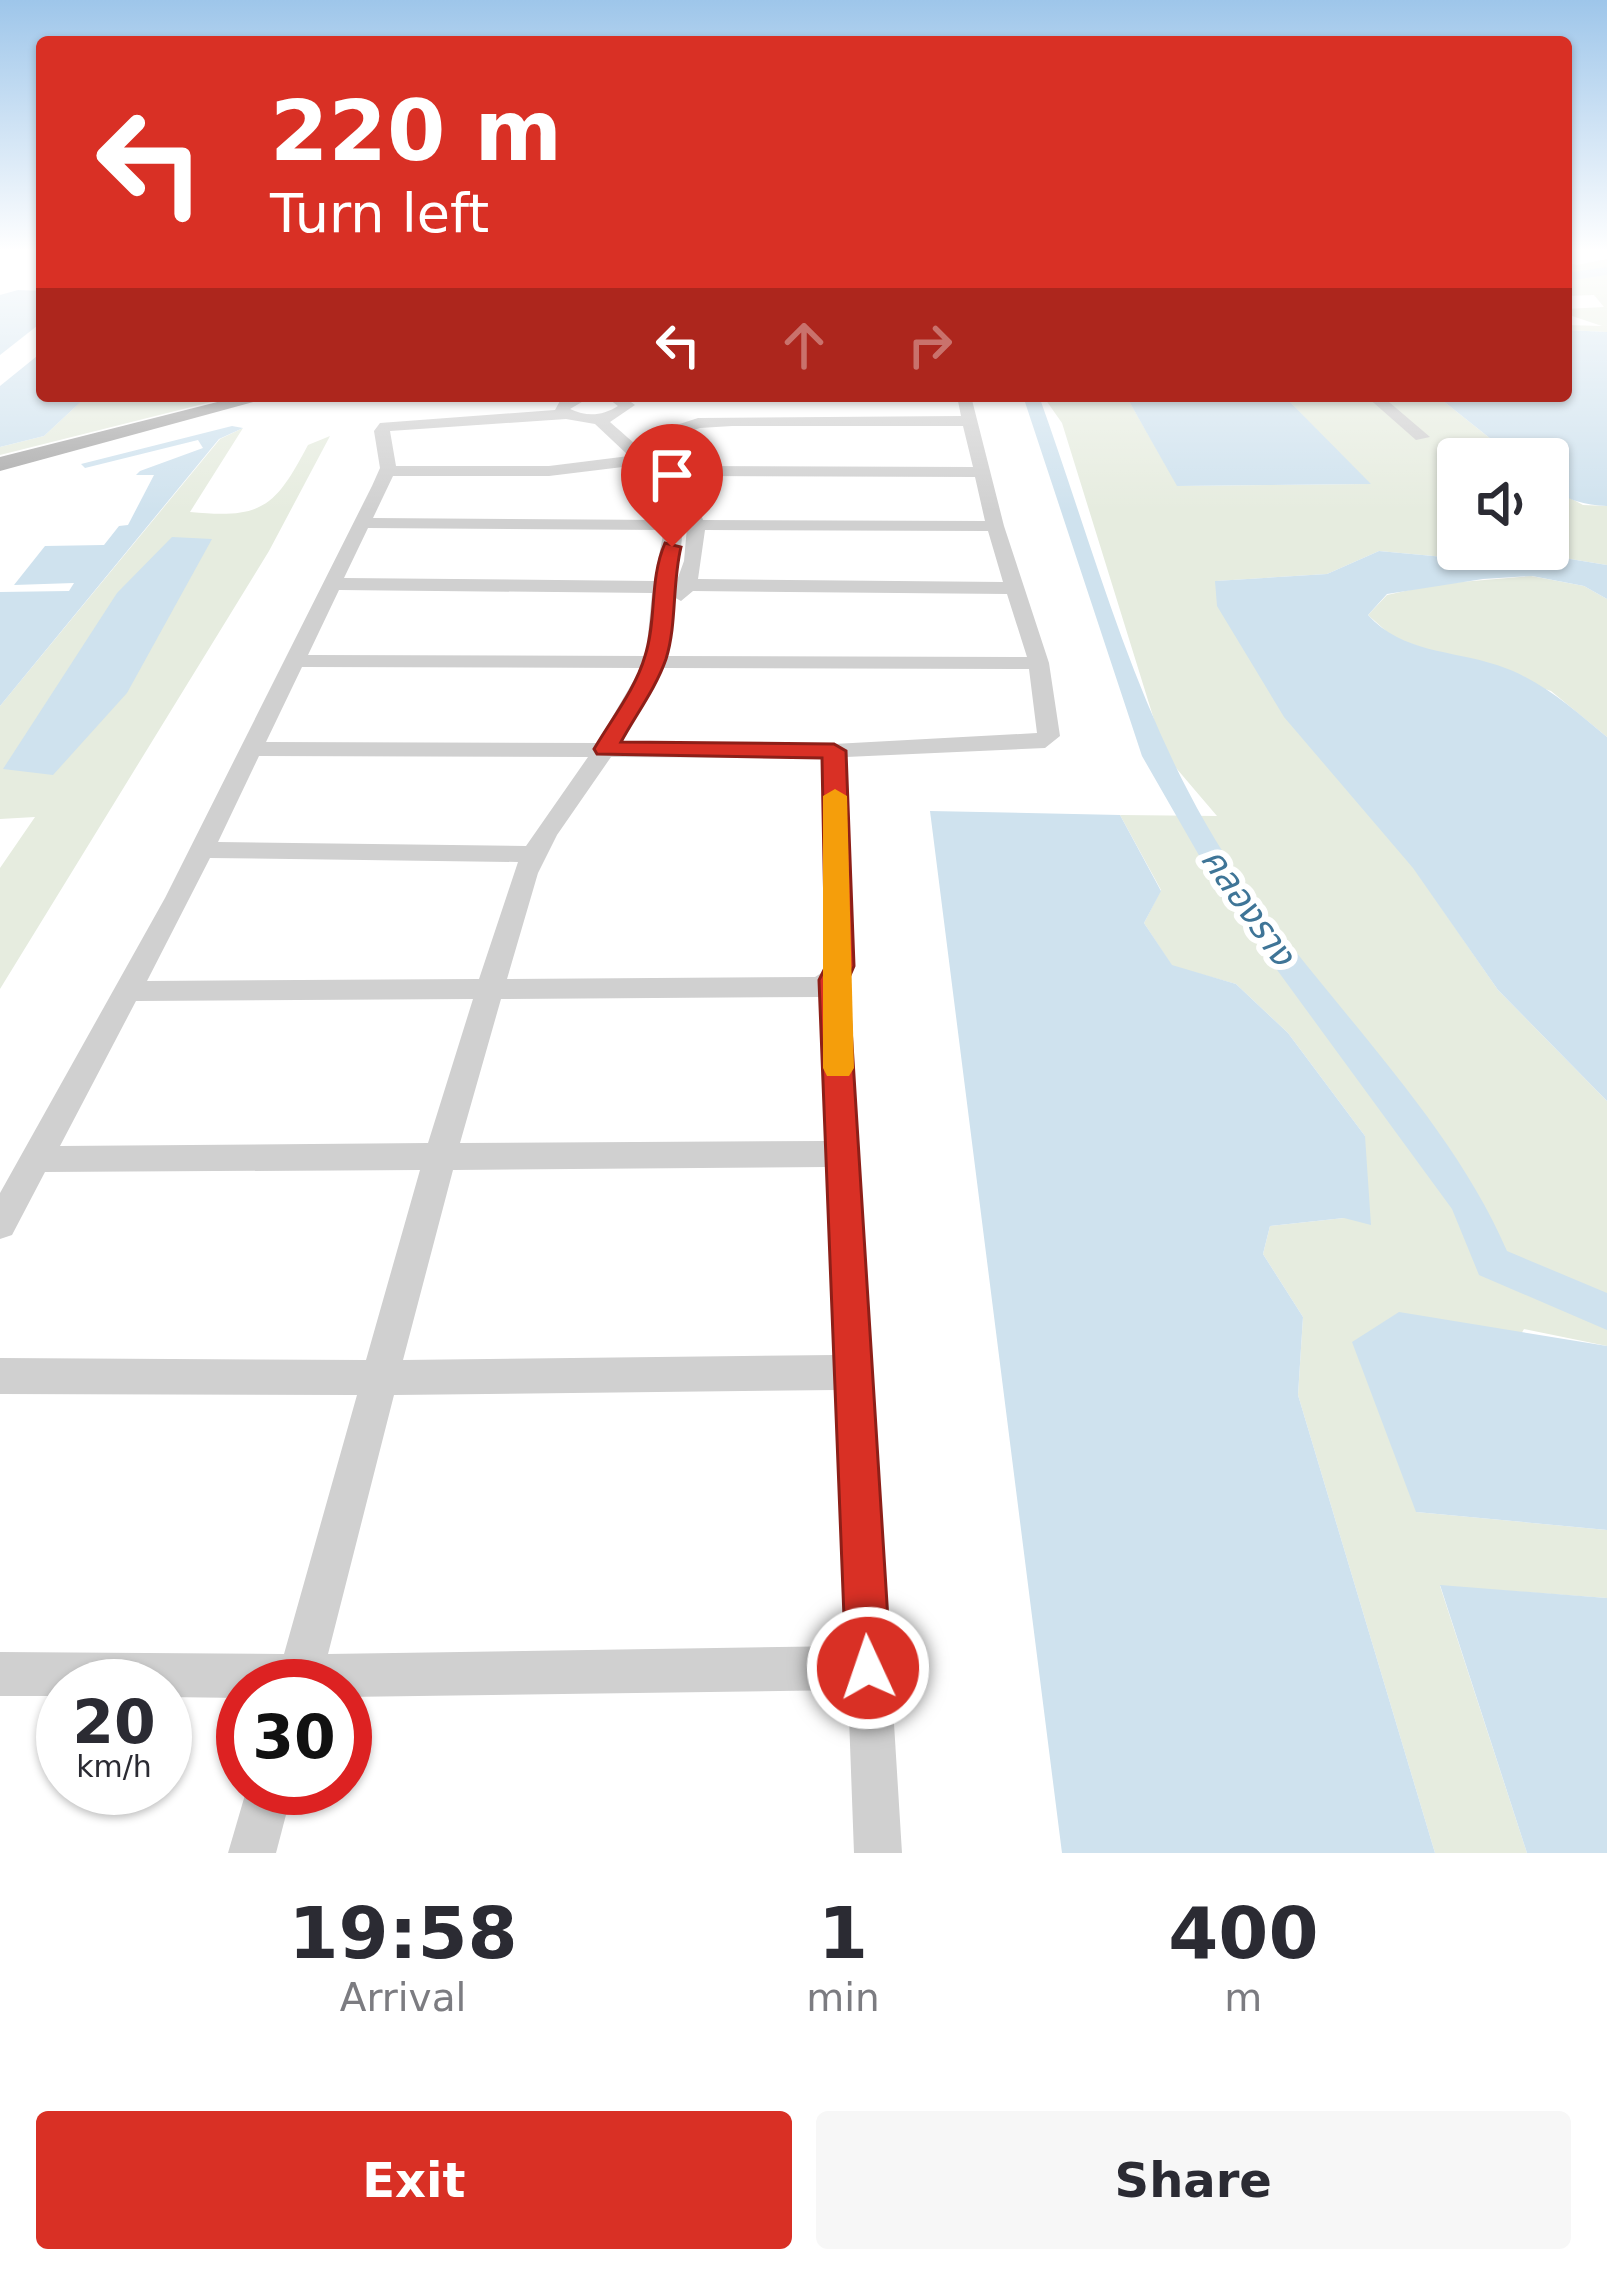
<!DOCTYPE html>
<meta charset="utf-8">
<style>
body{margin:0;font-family:"DejaVu Sans","Noto Sans Thai",sans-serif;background:#f7f7f7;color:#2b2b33;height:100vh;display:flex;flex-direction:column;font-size:45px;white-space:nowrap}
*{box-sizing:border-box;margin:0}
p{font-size:39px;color:#7c7c81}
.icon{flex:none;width:66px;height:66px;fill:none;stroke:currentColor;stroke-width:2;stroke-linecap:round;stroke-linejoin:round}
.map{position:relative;height:1853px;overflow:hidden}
.sheet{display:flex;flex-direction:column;background:#fff;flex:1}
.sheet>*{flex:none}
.hud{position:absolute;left:36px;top:36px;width:1536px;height:366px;border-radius:12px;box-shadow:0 3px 9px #0004;background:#d93025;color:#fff;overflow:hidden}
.fabs{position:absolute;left:1437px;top:438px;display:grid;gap:24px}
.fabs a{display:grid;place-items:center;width:132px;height:132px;border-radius:12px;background:#fff;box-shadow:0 3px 9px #0004;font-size:60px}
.speed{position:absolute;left:36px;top:1659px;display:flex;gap:24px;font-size:60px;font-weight:700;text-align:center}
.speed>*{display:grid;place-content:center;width:156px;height:156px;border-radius:50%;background:#fff;box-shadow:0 3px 9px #0004;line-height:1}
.speed small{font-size:30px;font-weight:400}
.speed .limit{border:18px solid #d22;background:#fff;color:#111}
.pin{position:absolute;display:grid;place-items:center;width:102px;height:102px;color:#fff;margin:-123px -51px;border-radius:50% 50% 50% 0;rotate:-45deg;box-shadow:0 0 12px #0007}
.pin .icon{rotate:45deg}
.me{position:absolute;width:132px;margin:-66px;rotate:357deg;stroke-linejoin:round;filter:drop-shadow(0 0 9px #0008)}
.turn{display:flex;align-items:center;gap:42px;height:252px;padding:0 36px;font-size:54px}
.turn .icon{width:156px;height:156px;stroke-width:2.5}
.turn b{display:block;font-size:84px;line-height:102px}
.lanes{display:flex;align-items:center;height:114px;padding:0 36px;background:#0003;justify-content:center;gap:60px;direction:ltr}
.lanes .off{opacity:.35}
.eta{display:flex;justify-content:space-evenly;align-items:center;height:204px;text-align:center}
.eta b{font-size:72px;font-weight:600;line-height:84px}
.button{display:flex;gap:24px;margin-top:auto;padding:24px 36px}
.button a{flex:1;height:138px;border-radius:12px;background:#d93025;color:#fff;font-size:48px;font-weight:600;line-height:138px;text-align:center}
.button a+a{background:#f7f7f7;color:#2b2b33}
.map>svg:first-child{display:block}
.green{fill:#e6ecdf}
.water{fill:#cfe2ee}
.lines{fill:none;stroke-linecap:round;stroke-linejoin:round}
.canal{fill:#cfe2ee;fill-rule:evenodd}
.minor{fill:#d0d0d0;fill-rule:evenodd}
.major{fill:#ababab;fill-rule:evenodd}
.route{fill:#d93025;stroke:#8d1f18;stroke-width:3}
.slow{fill:#f59e0b}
.labels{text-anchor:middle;stroke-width:12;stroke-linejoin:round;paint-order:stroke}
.water-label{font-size:36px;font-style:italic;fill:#3f7597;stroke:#fff}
</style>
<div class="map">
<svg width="1607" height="1853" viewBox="0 0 1607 1853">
<rect width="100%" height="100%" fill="#fff"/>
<g class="green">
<path d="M1607,259V332L1566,330V325L1602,326L1566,314V309L1604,307L1594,295L1566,296V262L1577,265Z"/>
<path d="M87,396H235L0,455V447L44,436Z"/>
<path d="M1043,396H1126L1178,486L1369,484L1284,396H1437L1516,459H1458V549H1464L1444,557L1379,551L1327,574L1216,581L1498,990L1607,1101V1346L1524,1329L1416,1512L1607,1530V1598L1440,1586L1527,1853H1435L1298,1395L1303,1317L1263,1254L1270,1226L1344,1218L1365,1136L1288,1033L1236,984L1172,966L1144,923L1161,890L1120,815L1217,816L1165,755L1062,423Z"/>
<path d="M243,428L190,512C263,519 275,507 308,445L330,436L269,551L0,989V868L35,817L0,819V706L220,439Z"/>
<path d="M1548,486L1583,505L1607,506V565L1508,549H1548Z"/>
<path d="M1531,576L1584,586L1607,599V737L1551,691L1394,638L1368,615L1387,595L1437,584Z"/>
</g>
<g class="water">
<path d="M18,290L42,291V322L0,355V295Z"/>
<path d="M1566,330L1607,332V506C1585,505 1566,500 1548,486V459H1516L1437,396H1566Z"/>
<path d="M42,352V396H87L44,436L0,447V386Z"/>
<path d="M1126,396H1284L1371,484L1177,486Z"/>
<path d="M232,426L243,428L219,439L0,706V592L69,591L74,583L14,585L45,546L104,545L119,526L128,525L154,475H136L140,471L203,448L198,440L85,468L81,464Z"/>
<path d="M172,537L212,539L127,693L53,775L3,769L117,593Z"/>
<path d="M1464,549H1508L1607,565V599L1584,586L1532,576L1483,579L1387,594L1368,615C1403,653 1451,650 1497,665C1540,679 1573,709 1607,737V1101L1498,990L1413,868L1284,717L1217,606L1215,581L1327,574L1379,551L1444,557Z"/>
<path d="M930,811L1120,815L1161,891L1144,923L1172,965L1236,984L1288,1033L1365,1136L1371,1225L1344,1218L1270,1226L1263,1254L1303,1317L1298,1395L1435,1853H1062Z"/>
<path d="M1399,1312L1607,1346V1530L1416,1512L1352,1342Z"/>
<path d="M1440,1585L1607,1598V1853H1527Z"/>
</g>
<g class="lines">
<g class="canal">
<path d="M1607,267V275L1566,281V273Z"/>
<path d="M1023,396H1039C1098,560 1142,739 1243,882C1327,1002 1450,1118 1507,1251L1607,1293V1330L1479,1275L1452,1209L1220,892L1142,756Z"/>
</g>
<g class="minor">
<path d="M570,396H592L570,409C587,417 602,416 618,406L605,396H623L635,405L610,422C649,456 689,489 681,547C679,563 673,578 672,594L684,561L687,527L666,459H678L683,466L973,467L963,426H732L700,428L649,444L641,439L643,436L698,418L961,416L957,396H971L1004,526L1049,663L1060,736L1045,748L846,757L854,966L848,979L902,1853H854L848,1690L345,1697V1686H243V1698L165,1697V1686H63V1696H0V1652L284,1654L357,1395L0,1394V1358L366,1360L420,1170L45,1172L12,1235L0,1239V1193L165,898L372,486L380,468L374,431L380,423L555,410L561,399ZM566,419L595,424L629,456L549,466H396L390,431ZM639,465L657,494L664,520L373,518L393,476H549ZM688,476L975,477L985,521L703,520ZM368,528L664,530L654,581L344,578ZM705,530L988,531L1003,582L698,579ZM339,590L652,593L646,656L308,655ZM693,591L1007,594L1027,657L667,656L672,596L681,601ZM302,667L641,668L597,743L266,742ZM662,668L1029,669L1037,733L834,744L620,743ZM259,756L588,757L526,846L218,842ZM611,757L823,758V972L815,977L507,979L538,873L557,835ZM210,858L518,862L479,979L147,981ZM821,997L826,1141L460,1143L501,999ZM473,999L428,1143L60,1146L136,1001ZM827,1167L835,1355L403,1360L453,1170ZM836,1390L846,1646L328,1654L394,1395Z"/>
<path d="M1366,396H1382L1430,437L1416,440Z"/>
<path d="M247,1788H293L276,1853H228Z"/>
</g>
<path class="major" d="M241,396H275L0,471V457Z"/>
</g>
<linearGradient id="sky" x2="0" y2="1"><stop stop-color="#9ec6ea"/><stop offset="0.49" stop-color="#fff"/><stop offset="1" stop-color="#fff" stop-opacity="0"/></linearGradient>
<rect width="1607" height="511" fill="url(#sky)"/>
<path class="route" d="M665,543L681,547C672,584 677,624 666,659C656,688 635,716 621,742L834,744L846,751L854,966L848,980L891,1668L884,1683L868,1690L853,1683L846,1668L819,980L826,966L822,758L597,754L594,749C611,720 636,688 645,656C657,619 649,580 665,543Z"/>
<path class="slow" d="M835,789L847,796L854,1068L849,1076H827L823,1068V796Z"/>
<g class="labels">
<g class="water-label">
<text transform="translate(1249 906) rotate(55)" y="13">คลองราง</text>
</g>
</g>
</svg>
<div class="fabs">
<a><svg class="icon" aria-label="sound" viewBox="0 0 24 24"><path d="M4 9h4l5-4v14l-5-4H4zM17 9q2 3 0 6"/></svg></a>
</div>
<div class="speed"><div>20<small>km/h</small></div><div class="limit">30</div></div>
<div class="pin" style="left:672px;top:547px;background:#d93025"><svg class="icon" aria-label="arrive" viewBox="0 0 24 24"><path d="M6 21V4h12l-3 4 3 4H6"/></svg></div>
<svg class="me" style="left:868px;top:1668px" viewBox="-20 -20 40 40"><circle r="17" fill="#d93025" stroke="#fff" stroke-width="3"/><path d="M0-11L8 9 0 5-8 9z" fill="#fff"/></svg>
<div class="hud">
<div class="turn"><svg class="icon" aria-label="left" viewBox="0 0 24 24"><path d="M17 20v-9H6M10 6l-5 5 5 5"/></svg><div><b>220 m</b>Turn left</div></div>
<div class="lanes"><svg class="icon" aria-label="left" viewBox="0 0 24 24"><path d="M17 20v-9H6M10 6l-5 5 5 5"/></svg><svg class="icon off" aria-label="ahead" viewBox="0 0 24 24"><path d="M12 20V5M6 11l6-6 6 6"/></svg><svg class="icon off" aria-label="right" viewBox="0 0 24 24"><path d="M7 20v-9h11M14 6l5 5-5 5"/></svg></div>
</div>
</div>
<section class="sheet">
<div class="eta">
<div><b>19:58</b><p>Arrival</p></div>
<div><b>1</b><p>min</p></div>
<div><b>400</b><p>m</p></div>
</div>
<div class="button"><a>Exit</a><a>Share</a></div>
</section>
